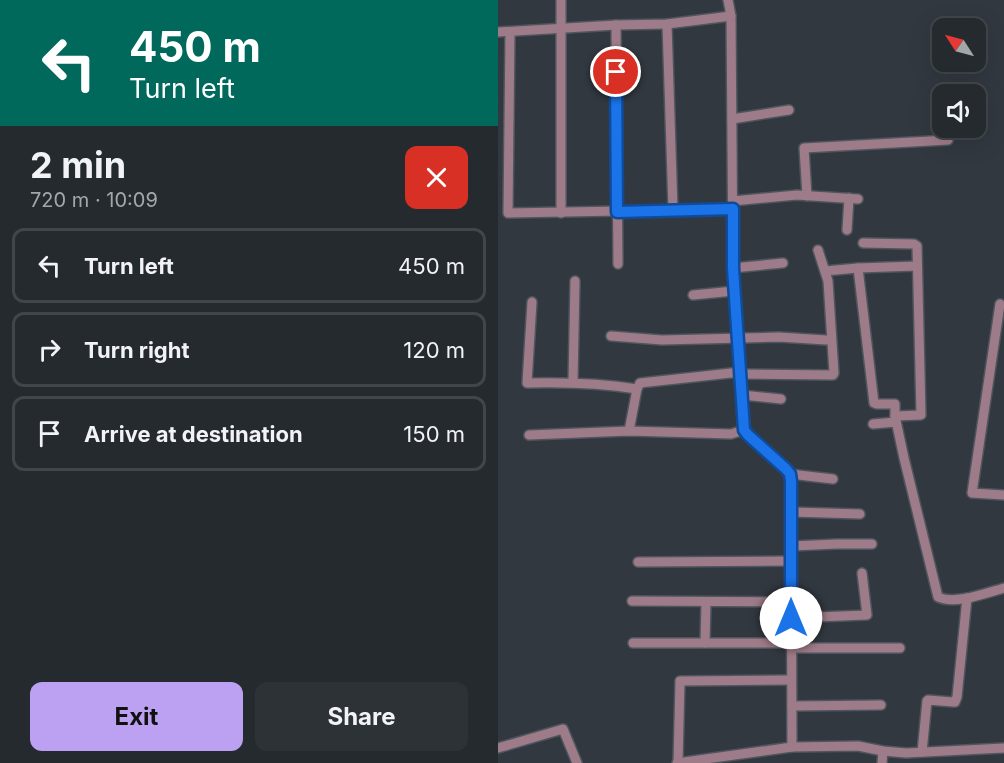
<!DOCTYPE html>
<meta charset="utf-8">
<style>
body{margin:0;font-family:Inter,sans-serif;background:#2d3237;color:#f1f3f6;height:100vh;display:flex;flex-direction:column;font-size:22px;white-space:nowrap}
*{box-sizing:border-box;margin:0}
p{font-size:20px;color:#a3a7aa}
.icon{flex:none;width:33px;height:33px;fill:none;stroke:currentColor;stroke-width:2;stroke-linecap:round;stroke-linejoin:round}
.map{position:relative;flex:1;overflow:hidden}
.sheet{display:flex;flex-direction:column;background:#252a2f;width:498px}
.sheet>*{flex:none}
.top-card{background:#00695c;color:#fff;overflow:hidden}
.needle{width:39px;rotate:306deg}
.tools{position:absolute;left:434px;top:18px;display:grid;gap:12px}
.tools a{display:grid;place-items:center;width:54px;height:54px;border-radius:12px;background:#252a2f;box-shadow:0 6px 24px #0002,0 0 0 2px #42464b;font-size:30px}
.pin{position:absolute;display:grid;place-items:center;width:51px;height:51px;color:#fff;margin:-26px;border:3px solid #fff;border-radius:50%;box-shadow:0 2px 6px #0007}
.me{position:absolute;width:66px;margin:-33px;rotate:0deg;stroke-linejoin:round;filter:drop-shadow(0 0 4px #0008)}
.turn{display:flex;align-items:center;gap:21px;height:126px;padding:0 30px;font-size:27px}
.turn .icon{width:78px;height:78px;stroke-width:2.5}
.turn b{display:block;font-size:42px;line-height:51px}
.round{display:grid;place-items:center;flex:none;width:63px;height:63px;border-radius:12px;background:#2d3237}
.overview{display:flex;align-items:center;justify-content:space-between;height:102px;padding:0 30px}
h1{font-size:36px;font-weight:700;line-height:45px}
.primary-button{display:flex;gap:12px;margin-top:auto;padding:12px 30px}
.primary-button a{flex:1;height:69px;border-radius:12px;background:#bca0f2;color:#111;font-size:24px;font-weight:700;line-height:69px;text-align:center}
.primary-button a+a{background:#2d3237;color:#f1f3f6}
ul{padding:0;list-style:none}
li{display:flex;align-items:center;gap:18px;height:75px;margin:0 12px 9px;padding:0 18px;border:3px solid #42464b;border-radius:12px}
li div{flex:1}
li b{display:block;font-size:22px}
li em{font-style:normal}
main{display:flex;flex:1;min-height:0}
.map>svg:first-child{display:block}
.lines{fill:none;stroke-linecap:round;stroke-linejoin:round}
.minor-casing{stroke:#4f555c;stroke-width:12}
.minor{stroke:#9e7b88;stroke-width:9}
.route-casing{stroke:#114b97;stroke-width:15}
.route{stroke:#1a73e8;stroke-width:10}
</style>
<main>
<section class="sheet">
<div class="top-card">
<div class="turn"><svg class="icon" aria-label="left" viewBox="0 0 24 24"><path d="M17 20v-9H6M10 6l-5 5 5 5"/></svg><div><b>450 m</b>Turn left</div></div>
</div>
<div class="overview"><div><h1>2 min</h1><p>720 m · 10:09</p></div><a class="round" style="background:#d93025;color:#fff"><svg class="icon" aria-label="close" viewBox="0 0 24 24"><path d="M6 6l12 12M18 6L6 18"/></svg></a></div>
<ul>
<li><svg class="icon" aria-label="left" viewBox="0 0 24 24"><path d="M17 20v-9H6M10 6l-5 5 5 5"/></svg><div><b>Turn left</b></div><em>450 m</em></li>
<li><svg class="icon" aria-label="right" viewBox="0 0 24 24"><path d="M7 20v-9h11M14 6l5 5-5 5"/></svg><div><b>Turn right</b></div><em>120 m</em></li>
<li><svg class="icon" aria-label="arrive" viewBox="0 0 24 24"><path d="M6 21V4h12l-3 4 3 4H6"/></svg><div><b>Arrive at destination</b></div><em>150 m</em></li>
</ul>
<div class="primary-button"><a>Exit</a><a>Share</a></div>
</section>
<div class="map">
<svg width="506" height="763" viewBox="0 0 506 763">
<rect width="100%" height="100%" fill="#31383f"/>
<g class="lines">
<g class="minor-casing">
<g id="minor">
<path d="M63,0V213"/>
<path d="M230,0L233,16L235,268L246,430L250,435L288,469L292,474L293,481L294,747"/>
<path d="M169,24L175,210"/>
<path d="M118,25L120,264"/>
<path d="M0,32L118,25L169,24L233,16"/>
<path d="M12,32L10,213L235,209"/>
<path d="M234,119L291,110"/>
<path d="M309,196L306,148L450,140"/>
<path d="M235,201L299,195L360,199"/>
<path d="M349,230L351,198"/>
<path d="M365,243L416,244L419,246L423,415L397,416"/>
<path d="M235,268L285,263"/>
<path d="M360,268L376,403L379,404H397V416L406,458L440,597C457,605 488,593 506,588"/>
<path d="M327,271L360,268L419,266"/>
<path d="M195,295L236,291"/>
<path d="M34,302L29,383C66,382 102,383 139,389L142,383L242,372"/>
<path d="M502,304L474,493L506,495"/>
<path d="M113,336L164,340L281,337L328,340"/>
<path d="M242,374L335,375L336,373L330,281L320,250"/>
<path d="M75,382L77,281"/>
<path d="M244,395L283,399"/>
<path d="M375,424L398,422"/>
<path d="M131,431L139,389"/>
<path d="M31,435L131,431L233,434L246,430"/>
<path d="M292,474L335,479"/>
<path d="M294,512L362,514"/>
<path d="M294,546L338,544H374"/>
<path d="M140,562L293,561"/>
<path d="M134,601L293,602"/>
<path d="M293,618L369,615L364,573"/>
<path d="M135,643H293"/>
<path d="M207,643L208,602"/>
<path d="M293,648H402"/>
<path d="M294,706L383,705"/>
<path d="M0,748L65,729L79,763"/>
<path d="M424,752L429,701L430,700L455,702H457L459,697L469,598"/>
<path d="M179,763L294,747L360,746L385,751L408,753L506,748"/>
<path d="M180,763L182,681L293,680"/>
<path d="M384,763L385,751"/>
</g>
</g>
<use href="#minor" class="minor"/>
</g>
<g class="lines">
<g class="route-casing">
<path id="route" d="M118,72L119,212L235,209V268L246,430L250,435L288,469L292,474L293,481V618"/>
</g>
<use href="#route" class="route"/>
</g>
</svg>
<div class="tools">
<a><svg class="needle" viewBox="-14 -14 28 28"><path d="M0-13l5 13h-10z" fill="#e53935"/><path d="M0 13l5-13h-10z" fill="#a3a7aa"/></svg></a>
<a><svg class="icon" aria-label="sound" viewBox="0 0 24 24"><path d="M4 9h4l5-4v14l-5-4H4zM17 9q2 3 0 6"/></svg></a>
</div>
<div class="pin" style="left:118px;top:72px;background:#d93025"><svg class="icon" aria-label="arrive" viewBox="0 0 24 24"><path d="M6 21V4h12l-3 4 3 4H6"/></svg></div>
<svg class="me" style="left:293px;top:618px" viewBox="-20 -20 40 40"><circle r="19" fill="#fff"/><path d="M0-13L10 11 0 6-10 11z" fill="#1a73e8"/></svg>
</div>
</main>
